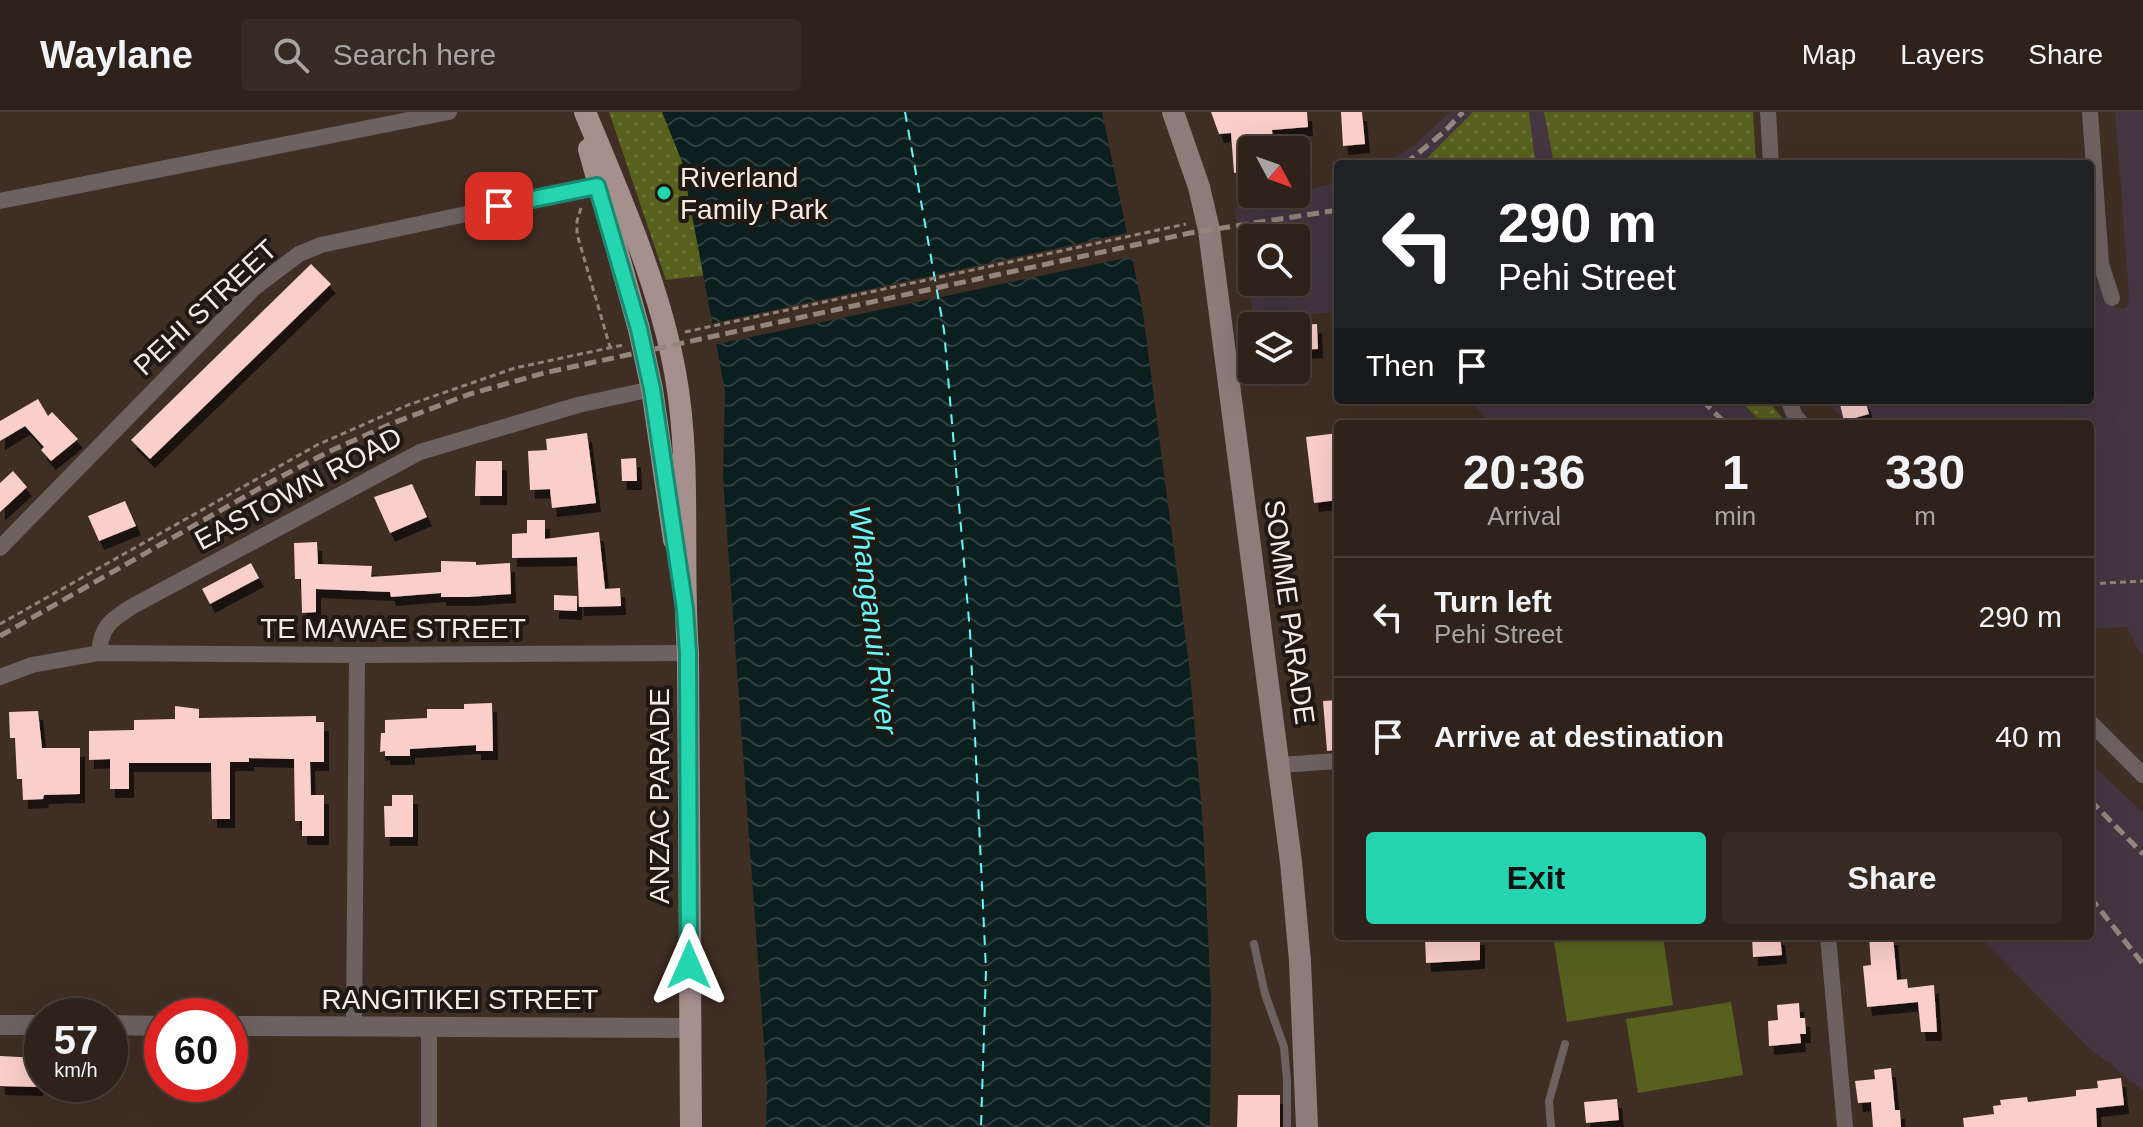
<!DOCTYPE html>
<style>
body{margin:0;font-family:Helvetica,sans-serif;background:#372a23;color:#f1f3f6;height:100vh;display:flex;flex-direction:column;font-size:30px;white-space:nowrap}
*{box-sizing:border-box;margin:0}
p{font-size:26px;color:#a7a4a2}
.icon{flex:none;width:44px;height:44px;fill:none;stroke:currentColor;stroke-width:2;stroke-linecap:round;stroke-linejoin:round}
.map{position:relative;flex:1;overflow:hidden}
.side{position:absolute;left:1334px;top:308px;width:760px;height:520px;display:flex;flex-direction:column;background:#2f221a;border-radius:8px;box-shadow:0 8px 32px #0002,0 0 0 2px #4a3f39}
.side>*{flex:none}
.top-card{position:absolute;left:1334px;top:48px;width:760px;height:244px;border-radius:8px;box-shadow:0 8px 32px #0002,0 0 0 2px #4a3f39;background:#202124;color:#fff;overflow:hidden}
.needle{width:52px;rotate:131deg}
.controls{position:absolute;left:1238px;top:24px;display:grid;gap:16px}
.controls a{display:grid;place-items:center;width:72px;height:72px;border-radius:8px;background:#2f221a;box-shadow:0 8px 32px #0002,0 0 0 2px #4a3f39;font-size:40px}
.speed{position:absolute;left:24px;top:886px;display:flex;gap:16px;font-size:40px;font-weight:700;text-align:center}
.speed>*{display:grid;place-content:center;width:104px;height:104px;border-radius:50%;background:#2f221a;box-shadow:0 8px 32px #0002,0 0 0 2px #4a3f39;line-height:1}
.speed small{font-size:20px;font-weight:400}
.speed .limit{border:12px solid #d22;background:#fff;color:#111}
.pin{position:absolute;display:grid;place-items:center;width:68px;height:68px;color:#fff;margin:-34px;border-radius:16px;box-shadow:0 4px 12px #0006}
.me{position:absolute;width:88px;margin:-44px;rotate:0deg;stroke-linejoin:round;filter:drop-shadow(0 0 6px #0008)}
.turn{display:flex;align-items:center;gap:28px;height:168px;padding:0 32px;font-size:36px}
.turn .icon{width:104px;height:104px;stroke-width:2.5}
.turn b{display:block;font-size:56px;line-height:68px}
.then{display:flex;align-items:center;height:76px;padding:0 32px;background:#0003;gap:16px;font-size:30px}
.eta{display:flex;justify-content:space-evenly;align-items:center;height:136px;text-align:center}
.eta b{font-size:48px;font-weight:600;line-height:56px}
.cta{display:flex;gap:16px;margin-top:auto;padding:16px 32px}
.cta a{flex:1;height:92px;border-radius:8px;background:#24d5af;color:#111;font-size:32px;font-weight:600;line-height:92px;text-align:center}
.cta a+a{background:#372a23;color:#f1f3f6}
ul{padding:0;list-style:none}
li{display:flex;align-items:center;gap:24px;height:120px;padding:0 32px;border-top:2px solid #4a3f39}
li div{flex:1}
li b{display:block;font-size:30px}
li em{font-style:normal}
header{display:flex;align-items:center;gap:48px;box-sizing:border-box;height:112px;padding:0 40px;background:#2f221a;border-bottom:2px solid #4a3f39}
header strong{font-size:38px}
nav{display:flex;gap:44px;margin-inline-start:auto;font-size:28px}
.search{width:560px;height:72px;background:#372a23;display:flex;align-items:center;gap:20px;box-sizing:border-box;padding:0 28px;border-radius:8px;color:#a7a4a2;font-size:30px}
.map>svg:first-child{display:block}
.industrial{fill:#443541;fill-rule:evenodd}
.green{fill:url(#green-dots)}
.pitch{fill:#57611d}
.water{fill:url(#water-waves)}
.pier{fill:#3f2e23}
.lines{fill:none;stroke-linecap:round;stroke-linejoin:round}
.ferry{stroke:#67f8f9;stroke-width:2;stroke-dasharray:10 8;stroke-linecap:butt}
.building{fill:#facecb;filter:url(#shadow)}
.path{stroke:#92837a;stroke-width:3;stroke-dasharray:6 4;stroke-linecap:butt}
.service{stroke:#6d6261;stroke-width:8}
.minor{stroke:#6d6261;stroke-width:16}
.tertiary{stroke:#6d6261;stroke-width:20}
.secondary{stroke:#8d7c7a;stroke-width:22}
.primary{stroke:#a6908e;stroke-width:22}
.rail{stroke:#95867d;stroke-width:5;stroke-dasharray:12 6;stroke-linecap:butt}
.route-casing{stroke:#178a72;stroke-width:20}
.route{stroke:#24d5af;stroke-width:14}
.poi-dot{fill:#24d5af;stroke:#201813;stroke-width:3}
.labels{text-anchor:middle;stroke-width:8;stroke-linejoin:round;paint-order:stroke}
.poi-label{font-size:28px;fill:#f6ebe3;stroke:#201813;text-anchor:start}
.street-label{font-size:28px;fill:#f6ebe3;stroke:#201813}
.water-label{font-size:30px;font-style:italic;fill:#67f8f9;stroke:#201813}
</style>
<header>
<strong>Waylane</strong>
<div class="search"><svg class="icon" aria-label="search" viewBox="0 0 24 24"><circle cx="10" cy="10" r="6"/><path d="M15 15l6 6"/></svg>Search here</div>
<nav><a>Map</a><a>Layers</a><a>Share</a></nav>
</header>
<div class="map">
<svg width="2143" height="1015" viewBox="0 0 2143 1015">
<defs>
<pattern id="green-dots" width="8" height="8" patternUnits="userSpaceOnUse" patternTransform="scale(2)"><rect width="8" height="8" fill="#57611d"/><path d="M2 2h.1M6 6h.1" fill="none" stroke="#70783e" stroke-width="1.8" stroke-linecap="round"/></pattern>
<pattern id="water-waves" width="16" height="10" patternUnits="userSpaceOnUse" patternTransform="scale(2)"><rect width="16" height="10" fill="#0c1f1f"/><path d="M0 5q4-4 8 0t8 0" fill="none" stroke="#30403f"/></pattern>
<filter id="shadow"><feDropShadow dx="5" dy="9" stdDeviation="0" flood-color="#0009"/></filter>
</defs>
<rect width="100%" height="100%" fill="#3f2e23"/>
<g class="industrial">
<path d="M1450,0H1473L1421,52H1384L1415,33Z"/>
<path d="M1529,0H1544L1554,52H1538L1534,41Z"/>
<path d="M2115,0H2143V541H2140L2127,515L2090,517V312H1848L1825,288H2090V159L2114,195L2123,197L2127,195L2129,184Z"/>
<path d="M1338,70V200L1254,206L1234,96ZM1296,126V170H1252V126Z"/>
<path d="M1468,288H1739L1763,312H1493Z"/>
<path d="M2090,651L2143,700V978L2089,936L1979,824H2090Z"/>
</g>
<g class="green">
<path d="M609,0H675L707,163L666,168Z"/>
<path d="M1473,0H1529L1534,41L1538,52H1421Z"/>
<path d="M1544,0H1753L1756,52H1554Z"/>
<path d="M1739,288H1767L1788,312H1763Z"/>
</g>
<g class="pitch">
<path d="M1553,824H1663L1673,893L1567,910Z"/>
<path d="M1731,890L1743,963L1638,981L1626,907Z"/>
</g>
<path class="water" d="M662,0H1102L1142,194L1190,560L1203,715L1211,887L1210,1015H766L767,973L723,366L725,279L682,50Z"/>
<path class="pier" d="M1131,120L1135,144L713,233L709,212Z"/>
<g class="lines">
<path class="ferry" d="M905,0L944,218L970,520L986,858L981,1015"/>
</g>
<g class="building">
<path d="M1211,0H1307L1308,15L1272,18L1274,38H1252V60L1234,61L1231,21L1219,22Z"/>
<path d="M1341,0H1362L1365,32L1343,34Z"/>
<path d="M311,152L331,172L150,347L131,328Z"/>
<path d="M1317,212L1318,237L1296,238V213Z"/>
<path d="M38,287L48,304L52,300L78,327L51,349L41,338L44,335L25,314L0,329V309Z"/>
<path d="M1839,288H1865L1869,302L1844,309Z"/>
<path d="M587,321L596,391L552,396L550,377L530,378L528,339L547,338L546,327Z"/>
<path d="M1338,321V388L1314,391L1306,325Z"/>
<path d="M636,346L637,369H622L621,347Z"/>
<path d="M476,349H502V384H475Z"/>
<path d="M13,359L27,375L0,400V371Z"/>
<path d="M412,372L427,405L390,421L374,385Z"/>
<path d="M125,389L136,414L99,429L88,404Z"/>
<path d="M527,408H545V427L599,420L605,477L620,476L621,494L579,495L577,445L512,446V422L527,421Z"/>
<path d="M317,430L318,452L372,454L371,465L441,460V449L476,450V453L510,451L511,482L468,485H441V481L391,485L390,480L316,477V500L302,501L301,467H295L294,431Z"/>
<path d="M251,451L259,466L210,492L202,477Z"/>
<path d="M554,483L577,484V499L554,498Z"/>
<path d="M1338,588V638L1327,639L1323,589Z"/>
<path d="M492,591L493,639H476V633L410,637V644H385V639L380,640L381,621H385V608L427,606V597H464V592Z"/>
<path d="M175,594L199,597V606L316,604V610H324V650H310L311,683H324V724H302V709H295L294,647L249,646V650H230V707H212L211,651H129V677H110V647L89,648V619L134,618V608L175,607Z"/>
<path d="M38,599L42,636H80V682L44,683L43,687L23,688L22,667H17L15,626H10L9,600Z"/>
<path d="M392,683H413V725H385L384,694H392Z"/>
<path d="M1425,824H1480V848L1426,851Z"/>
<path d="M1752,824H1780L1782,843L1753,845Z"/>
<path d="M1869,824H1893L1897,868L1907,867L1908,876L1934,873L1937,920H1921L1918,890L1867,895L1863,854L1871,853Z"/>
<path d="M1799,891L1800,906H1805L1806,922H1800L1801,931L1769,934L1768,909L1778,908L1777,893Z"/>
<path d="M0,944L39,946L38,975L0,974Z"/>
<path d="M1891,956L1895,998H1900L1901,1015H1873L1871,990L1858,991L1855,969L1875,967L1874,958Z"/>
<path d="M2121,966L2124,993L2096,996L2097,1015H1964L1963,1006L1994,1002L1993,994L2001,993L2000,988L2027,985L2028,990L2076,984V978L2098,976L2097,969Z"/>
<path d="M1238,983H1280V1015H1237Z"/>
<path d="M1617,987L1619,1008L1586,1011L1584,990Z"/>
</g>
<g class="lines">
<g class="path">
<path d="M581,96L577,109V122L610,235"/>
<path d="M685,220L1186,112"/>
<path d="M2090,472L2143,469"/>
<path d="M0,512L317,333L408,293L515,256L623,233"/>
</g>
<g class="service">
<path d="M1254,832L1265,882L1284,935L1287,969V1015"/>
<path d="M1551,1015L1549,989L1565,932"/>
</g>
<g class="minor">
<path d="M1768,0L1771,52"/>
<path d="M2090,0L2101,152L2112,186"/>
<path d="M0,89L449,0"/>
<path d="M1788,288L1795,304L1802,312"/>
<path d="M0,436L254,176L299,142L321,133L597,74"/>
<path d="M99,541C101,514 111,508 133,494L420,340L578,293L652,277"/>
<path d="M0,565L32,553L99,541L357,543L688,541"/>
<path d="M2090,610L2143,663"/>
<path d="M1280,653L1338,649"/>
<path d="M1828,824L1845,1015"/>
<path d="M354,914L357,543"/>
<path d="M429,1015V915"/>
</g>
<g class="tertiary">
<path d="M0,913H42"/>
<path d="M110,913L162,914"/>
<path d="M230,914L690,916"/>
</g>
<path class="secondary" d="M1173,0L1199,75L1209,118L1291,750L1300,849L1307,1015"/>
<g class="primary">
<path d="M585,0C619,82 659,172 675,260C692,352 681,448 688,541L691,1015"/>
<path d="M589,37L639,217L652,277L674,428"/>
</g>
<g class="rail">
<path d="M1405,52L1444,20L1463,0"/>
<path d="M1702,288L1726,312"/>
<path d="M0,524L267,372L328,340L393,311L470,282L544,261L1190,121L1338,98"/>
<path d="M2090,688L2143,742"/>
<path d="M2090,785L2143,852"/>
</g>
</g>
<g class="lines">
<g class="route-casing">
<path id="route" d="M499,94L597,74L639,217L652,277L685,497L688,541L689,853"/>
</g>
<use href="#route" class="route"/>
</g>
<circle class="poi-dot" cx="664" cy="81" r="8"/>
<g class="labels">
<g class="poi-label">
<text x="680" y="75">Riverland<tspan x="680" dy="32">Family Park</tspan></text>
</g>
<g class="street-label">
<text transform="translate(205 195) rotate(-43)" y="10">PEHI STREET</text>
<text transform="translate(298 376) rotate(-28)" y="10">EASTOWN ROAD</text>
<text transform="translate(1290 500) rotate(82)" y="10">SOMME PARADE</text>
<text x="393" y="526">TE MAWAE STREET</text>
<text transform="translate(659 684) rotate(-90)" y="10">ANZAC PARADE</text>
<text x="460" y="897">RANGITIKEI STREET</text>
</g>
<g class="water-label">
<text transform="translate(873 508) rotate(83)" y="10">Whanganui River</text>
</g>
</g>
</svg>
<div class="controls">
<a><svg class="needle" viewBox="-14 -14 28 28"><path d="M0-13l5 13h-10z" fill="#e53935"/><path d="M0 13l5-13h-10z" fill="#a7a4a2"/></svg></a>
<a><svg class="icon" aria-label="search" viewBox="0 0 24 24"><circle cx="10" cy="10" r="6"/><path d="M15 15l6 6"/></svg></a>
<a><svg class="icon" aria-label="layers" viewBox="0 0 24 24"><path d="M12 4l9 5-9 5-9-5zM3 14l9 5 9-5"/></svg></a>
</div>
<div class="speed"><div>57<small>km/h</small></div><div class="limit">60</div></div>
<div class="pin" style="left:499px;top:94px;background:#d93025"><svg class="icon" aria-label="arrive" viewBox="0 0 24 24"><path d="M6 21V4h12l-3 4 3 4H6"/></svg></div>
<svg class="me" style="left:689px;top:853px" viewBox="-20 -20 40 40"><path d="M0-17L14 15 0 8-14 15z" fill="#24d5af" stroke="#fff" stroke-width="4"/></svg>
<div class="top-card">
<div class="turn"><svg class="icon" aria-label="left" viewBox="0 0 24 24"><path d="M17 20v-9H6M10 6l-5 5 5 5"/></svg><div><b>290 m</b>Pehi Street</div></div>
<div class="then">Then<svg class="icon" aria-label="arrive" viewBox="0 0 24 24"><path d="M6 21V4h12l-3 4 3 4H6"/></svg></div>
</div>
<section class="side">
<div class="eta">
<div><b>20:36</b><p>Arrival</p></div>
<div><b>1</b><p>min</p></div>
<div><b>330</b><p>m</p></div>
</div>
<ul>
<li><svg class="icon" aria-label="left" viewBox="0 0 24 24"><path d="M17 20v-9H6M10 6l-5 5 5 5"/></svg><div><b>Turn left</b><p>Pehi Street</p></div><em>290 m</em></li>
<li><svg class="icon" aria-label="arrive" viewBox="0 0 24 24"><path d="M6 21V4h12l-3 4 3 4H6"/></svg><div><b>Arrive at destination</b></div><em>40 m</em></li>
</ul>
<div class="cta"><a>Exit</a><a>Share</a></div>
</section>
</div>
